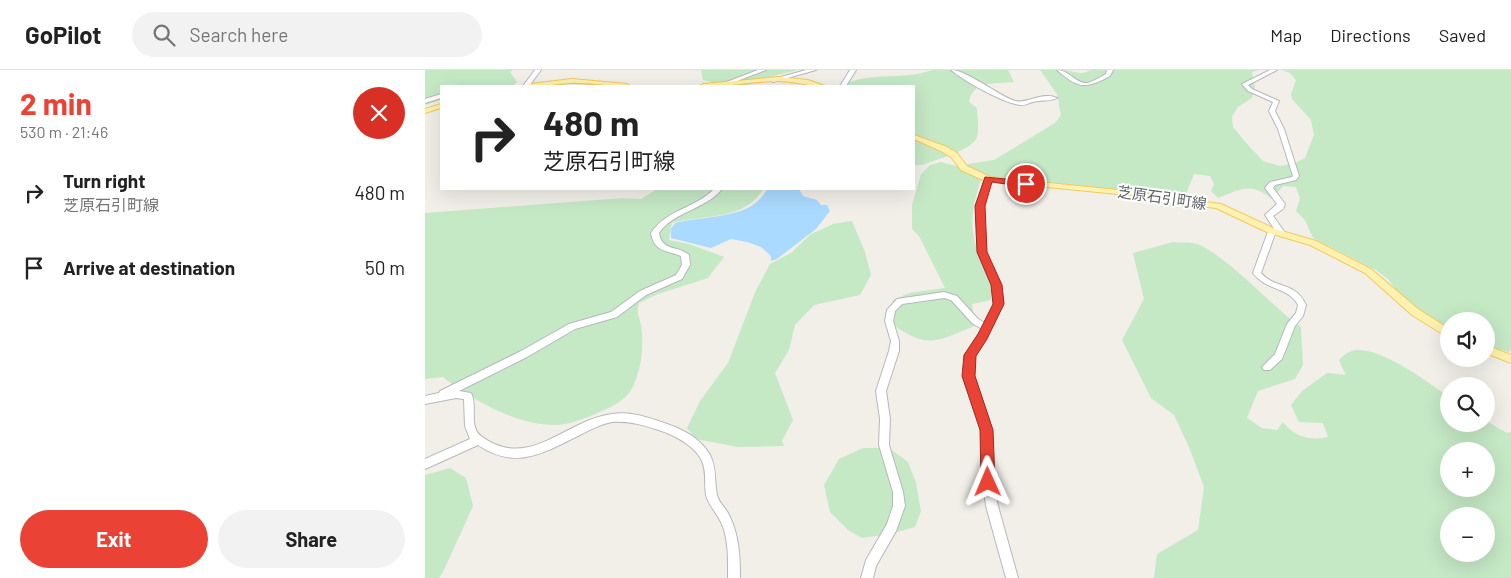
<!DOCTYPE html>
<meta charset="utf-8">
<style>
body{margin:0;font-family:Barlow,"Noto Sans JP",sans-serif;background:#f2f2f2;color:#222;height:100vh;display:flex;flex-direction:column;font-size:19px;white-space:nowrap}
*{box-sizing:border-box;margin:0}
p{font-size:16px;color:#767676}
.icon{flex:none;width:28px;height:28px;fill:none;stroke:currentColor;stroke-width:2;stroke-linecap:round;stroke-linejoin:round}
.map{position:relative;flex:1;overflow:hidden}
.drawer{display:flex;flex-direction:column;background:#fff;width:425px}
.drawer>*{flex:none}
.top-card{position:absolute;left:15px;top:15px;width:475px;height:105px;border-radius:0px;box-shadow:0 5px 20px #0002;background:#fff;color:#222;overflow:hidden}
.buttons{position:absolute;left:1015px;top:242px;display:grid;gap:10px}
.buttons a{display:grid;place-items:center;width:55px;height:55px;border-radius:50%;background:#fff;box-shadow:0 5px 20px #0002;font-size:25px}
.pin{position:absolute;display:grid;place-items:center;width:42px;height:42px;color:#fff;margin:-21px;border:2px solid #fff;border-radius:50%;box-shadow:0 1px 5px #0007}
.me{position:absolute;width:55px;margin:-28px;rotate:359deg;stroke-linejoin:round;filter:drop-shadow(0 0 4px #0008)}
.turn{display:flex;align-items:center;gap:18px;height:105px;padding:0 20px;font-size:22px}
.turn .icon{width:65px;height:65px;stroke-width:2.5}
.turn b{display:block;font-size:35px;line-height:42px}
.round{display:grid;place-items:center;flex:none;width:52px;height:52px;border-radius:26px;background:#f2f2f2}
.head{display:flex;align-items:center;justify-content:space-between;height:85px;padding:0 20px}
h1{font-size:30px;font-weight:700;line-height:38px;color:#ea4335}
.button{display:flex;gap:10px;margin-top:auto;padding:10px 20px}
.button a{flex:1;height:58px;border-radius:30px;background:#ea4335;color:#fff;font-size:20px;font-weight:700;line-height:58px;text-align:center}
.button a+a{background:#f2f2f2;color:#222}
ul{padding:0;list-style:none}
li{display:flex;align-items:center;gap:15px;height:75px;padding:0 20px}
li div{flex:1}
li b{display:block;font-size:19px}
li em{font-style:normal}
header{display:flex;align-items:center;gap:30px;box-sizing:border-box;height:70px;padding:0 25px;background:#fff;border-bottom:1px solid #e0e0e0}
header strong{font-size:24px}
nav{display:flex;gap:28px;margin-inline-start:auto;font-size:18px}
.search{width:350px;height:45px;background:#f2f2f2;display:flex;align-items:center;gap:12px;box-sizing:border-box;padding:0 18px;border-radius:28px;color:#767676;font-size:19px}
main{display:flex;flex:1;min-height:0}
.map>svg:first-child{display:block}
.green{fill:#c5e8c5;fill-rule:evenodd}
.water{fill:#aadaff}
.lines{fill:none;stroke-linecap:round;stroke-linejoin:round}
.minor-casing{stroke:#b5b8bc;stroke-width:2}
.major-casing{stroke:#f2c960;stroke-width:2}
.minor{fill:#fff;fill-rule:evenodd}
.major{fill:#fff2af;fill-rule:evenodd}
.route{fill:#ea4335;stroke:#982c22}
.labels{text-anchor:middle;stroke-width:4;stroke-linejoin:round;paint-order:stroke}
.street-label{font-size:15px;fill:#5f6368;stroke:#fff}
</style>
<header>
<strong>GoPilot</strong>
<div class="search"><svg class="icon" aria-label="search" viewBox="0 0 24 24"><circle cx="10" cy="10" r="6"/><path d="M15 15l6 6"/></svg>Search here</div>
<nav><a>Map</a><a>Directions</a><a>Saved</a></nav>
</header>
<main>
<section class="drawer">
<div class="head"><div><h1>2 min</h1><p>530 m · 21:46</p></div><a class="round" style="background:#d93025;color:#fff"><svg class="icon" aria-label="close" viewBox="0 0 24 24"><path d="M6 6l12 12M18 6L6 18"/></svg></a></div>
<ul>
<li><svg class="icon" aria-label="right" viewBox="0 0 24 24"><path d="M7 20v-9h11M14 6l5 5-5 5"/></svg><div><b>Turn right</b><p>芝原石引町線</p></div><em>480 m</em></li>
<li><svg class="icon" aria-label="arrive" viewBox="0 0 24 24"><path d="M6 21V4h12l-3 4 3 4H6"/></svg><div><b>Arrive at destination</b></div><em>50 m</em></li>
</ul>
<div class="button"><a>Exit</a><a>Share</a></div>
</section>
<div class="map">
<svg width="1086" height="508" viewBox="0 0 1086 508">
<rect width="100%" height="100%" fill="#f1efe8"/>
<g class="green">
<path d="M0,0H88L85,2L92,12L87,16H16V30L0,35Z"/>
<path d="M276,0H373L336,9L320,16H283L288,12L278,10Z"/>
<path d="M507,0H583L589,12C572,14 547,10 544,32L552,38C552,47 555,62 551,69C544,81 510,90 497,95H489V16H415C444,1 477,11 507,0Z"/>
<path d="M615,0C623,0 631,0 639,0C650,1 655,6 666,0H834L827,2L830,17L827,28L813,37L807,47L808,57L822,74L838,91L855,96L870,93L880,88L889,65L886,50L867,29L866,24L871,10L865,3L857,0H1086V279L1084,282L1061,276V251H1024V260L993,241L973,222L963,209L951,200L888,168L880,150L871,141L875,128L871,117L858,116L847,129C826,112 816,119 793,128L786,121L789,114L785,106L769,104L759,129L719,127L667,117L576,107L556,110C546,139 544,157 554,186C559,204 569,211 566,230L547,234L550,256C509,272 503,280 464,252L468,230L484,223L520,218L494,166L487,159V135L496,104L505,95L516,92L531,96L569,90L630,53L636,45L632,24Z"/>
<path d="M232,119H338C320,151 279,144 247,153L244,170L264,174L299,187L283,208L233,224L214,233C211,243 214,246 216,255C219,274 217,294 210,312C205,327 191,335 177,341C164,347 144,355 129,355C93,355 46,330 18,307L0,309V143L198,128L216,129Z"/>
<path d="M427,151L440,182L446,205L435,225L389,235L370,255L364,280L350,303L368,350L357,371L359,376L313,377L271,369L262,358L275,331L303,293L331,220L345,194L366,183L386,164L408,154Z"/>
<path d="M748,172C755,173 762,172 768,173C795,178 849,239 876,257L878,295L870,309L833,321L822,348L837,358L852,360L858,352C870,367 884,371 903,367L898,353L874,352L866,335L877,321L902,303L921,305L914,290C917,287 920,284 924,282C948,270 1004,313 1024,327V354H1061V351L1082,363L1086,362V508H729L732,484L773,460L779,417L764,377L749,345L726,328L697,270L719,229L708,183ZM1024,381H1061V419H1024ZM1024,446H1061V484H1024Z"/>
<path d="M438,378H464L483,392L491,413L496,441L490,457L465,464L437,468L423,460L405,442L399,415L414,389Z"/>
<path d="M25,398L41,408L48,436L18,502L14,508H0V405Z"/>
</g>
<path class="water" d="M342,119H374L378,126L392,130L396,135H402L405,141L391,159L352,189L346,191V186L336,177L322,172L306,169L286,178L246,168V159L250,153C279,145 327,150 342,119Z"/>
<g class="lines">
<g class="minor-casing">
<g id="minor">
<path d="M110,0H116L104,16H98Z"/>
<path d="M333,0H341L304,14L299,13Z"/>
<path d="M381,0H391L348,12L345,10Z"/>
<path d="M425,0H431L421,16H415Z"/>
<path d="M526,0C541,0 573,25 590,31C601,34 619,21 632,28C627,31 620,30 613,31C607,31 601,36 595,35C578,33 539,11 526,0Z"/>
<path d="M632,0C644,0 651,14 662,13C668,12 675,7 681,4L682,0H688L685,6C660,19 654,19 632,0Z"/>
<path d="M845,0H852L823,15L827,19L854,31L850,41L859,59L874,106L871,110L850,115L848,118L860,134L858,139L848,146L861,164L857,166H854L840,145L852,134L840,118L845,112L867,107L868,106L853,59L844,41L848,32L823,21L817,14Z"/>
<path d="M16,24V28L0,33V29Z"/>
<path d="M563,107L566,109L559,136L561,182L576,215L578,234L561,268L550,286L549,306L567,360L568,412L573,436L593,508H581L561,436L558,412L557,360L539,306L540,285L557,259L547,253L526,230L519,228L477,234L470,241L468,251L474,271V281L461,321L465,349L464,375L478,422L480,436L471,461L451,496L448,508H436L441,490L462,454L468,436V422L454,375L455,349L451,321L464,281L466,271L460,251L462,240L472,229L519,222L532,226L553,249L560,253L570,234L568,215L553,182L551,136L560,109Z"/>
<path d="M289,119H297C280,140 249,141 234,163C237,182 253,175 264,185L265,195L257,209L221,225L192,247L150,259L102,287L34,321L46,323C53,336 43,356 56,366C104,402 140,350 187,344C206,341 225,348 242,354C259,360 275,368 285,385C292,398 289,412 292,425C294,433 301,438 304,445C314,464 315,487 315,508H303C303,490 304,469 296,452C291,442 284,436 281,425C279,414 282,402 277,391C271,378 256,369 242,363C225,357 206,350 187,352C177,354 168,358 159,363C121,381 93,402 53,375L0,399V389L45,369L40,356L39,329L31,328L0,334V326L14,323L15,321L96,281L144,254L186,242L215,221L251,205L257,195L256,186C241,180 229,182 226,163C243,138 270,139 289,119Z"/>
<path d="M844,159H850L851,161L836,203C851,220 870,211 881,235L878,246L870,256L857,289L845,300H839L837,297L850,284L862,254L871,243L873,235C864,217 841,221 828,203Z"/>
</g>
</g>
<g class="major-casing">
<g id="major">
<path d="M354,7L383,10L400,16C385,17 369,11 353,11C327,11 301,18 275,16L278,14Z"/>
<path d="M147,9L202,14L205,16C185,17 165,12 145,13C131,14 116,17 102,16L105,14Z"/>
<path d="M16,34V38L0,43V39Z"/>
<path d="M489,65L522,77L532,83L542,96L565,107L713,122L735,126L796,134L850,159L891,171L946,199L993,239L1024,259V268L987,245L940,203L885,175L844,163L791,138L735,132L713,126L560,111L536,100L526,87L516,81L489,69Z"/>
<path d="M1061,275L1086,285V293L1061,283Z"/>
</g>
</g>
<use href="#minor" class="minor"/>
<use href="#major" class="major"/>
</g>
<path class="route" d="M560,107L601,111L606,114L601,117L567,112L560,136L562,182L577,215L579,234L562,269L551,286L550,306L568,360L570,412L568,416L563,418L558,416L556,412L555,360L537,306L539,285L553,264L568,234L566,215L552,182L550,136Z"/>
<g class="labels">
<g class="street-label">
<text transform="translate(737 128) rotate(8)" y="5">芝原石引町線</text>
</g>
</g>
</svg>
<div class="buttons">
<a><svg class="icon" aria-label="sound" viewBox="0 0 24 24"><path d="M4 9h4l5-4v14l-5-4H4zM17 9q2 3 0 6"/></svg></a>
<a><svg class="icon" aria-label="search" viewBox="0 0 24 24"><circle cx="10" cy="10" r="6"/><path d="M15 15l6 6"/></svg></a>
<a>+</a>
<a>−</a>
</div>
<div class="pin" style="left:601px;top:114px;background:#d93025"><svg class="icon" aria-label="arrive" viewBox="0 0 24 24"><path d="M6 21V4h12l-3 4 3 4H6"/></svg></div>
<svg class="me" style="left:563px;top:412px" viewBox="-20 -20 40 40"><path d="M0-17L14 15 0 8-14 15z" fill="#ea4335" stroke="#fff" stroke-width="4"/></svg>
<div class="top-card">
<div class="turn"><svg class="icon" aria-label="right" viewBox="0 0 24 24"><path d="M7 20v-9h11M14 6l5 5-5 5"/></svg><div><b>480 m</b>芝原石引町線</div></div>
</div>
</div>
</main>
